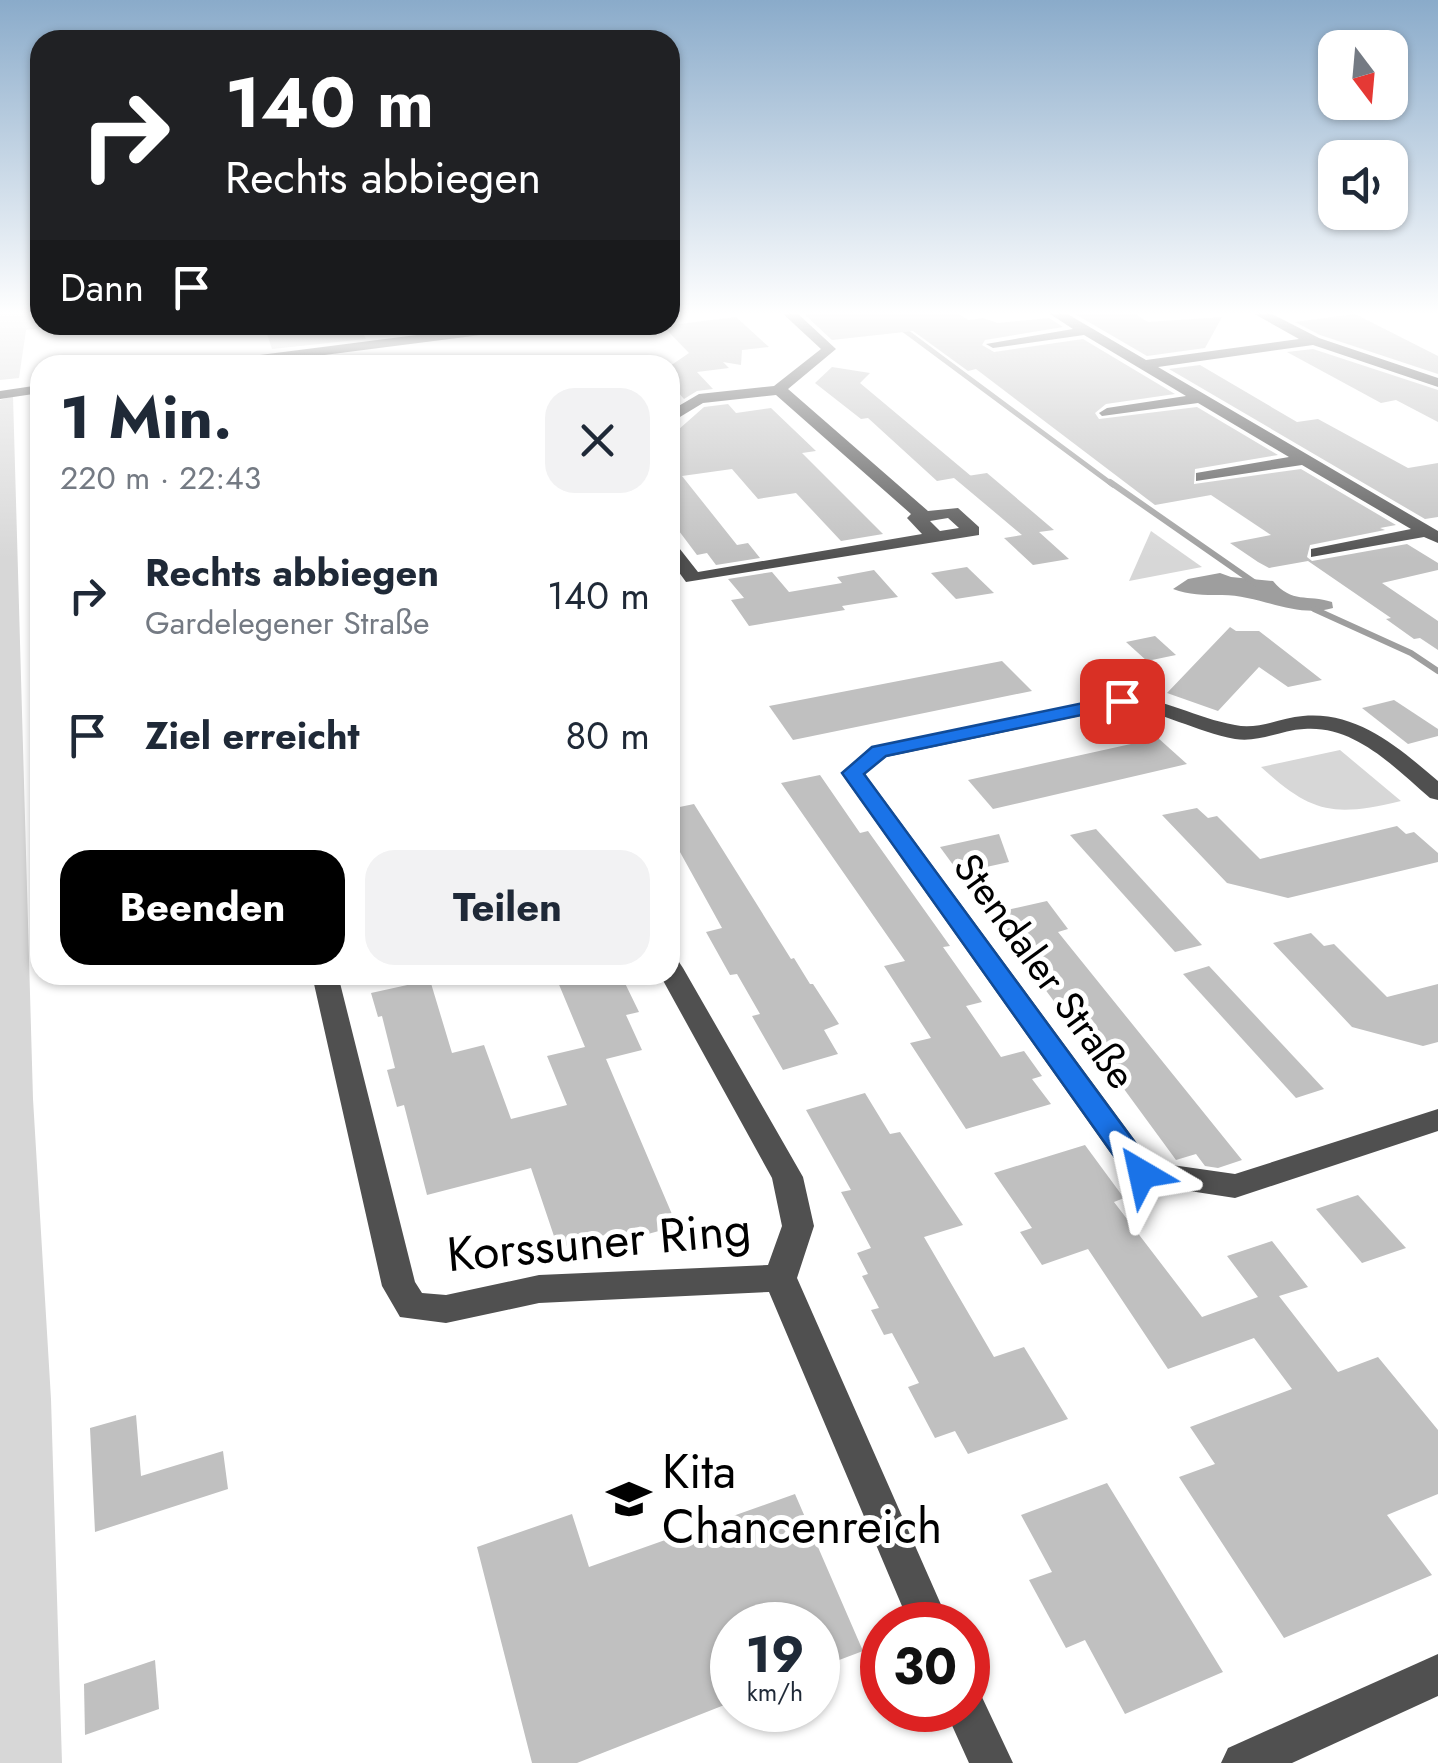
<!DOCTYPE html>
<html lang="de">
<meta charset="utf-8">
<style>
body{margin:0;font-family:Jost,sans-serif;background:#f2f2f3;color:#1f2937;height:100vh;display:flex;flex-direction:column;font-size:38px;white-space:nowrap}
*{box-sizing:border-box;margin:0}
p{font-size:32px;color:#747a83}
.icon{flex:none;width:55px;height:55px;fill:none;stroke:currentColor;stroke-width:2;stroke-linecap:round;stroke-linejoin:round}
.map{position:relative;flex:1;overflow:hidden}
.drawer{position:absolute;left:30px;top:355px;width:650px;height:630px;display:flex;flex-direction:column;background:#fff;border-radius:30px;box-shadow:0 2px 8px #0004}
.drawer>*{flex:none}
.guide{position:absolute;left:30px;top:30px;width:650px;height:305px;border-radius:30px;box-shadow:0 2px 8px #0004;background:#202124;color:#fff;overflow:hidden}
.needle{width:65px;rotate:164deg}
.buttons{position:absolute;left:1318px;top:30px;display:grid;gap:20px}
.buttons a{display:grid;place-items:center;width:90px;height:90px;border-radius:20px;background:#fff;box-shadow:0 2px 8px #0004;font-size:50px}
.speed{position:absolute;left:710px;top:1602px;display:flex;gap:20px;font-size:50px;font-weight:700;text-align:center}
.speed>*{display:grid;place-content:center;width:130px;height:130px;border-radius:50%;background:#fff;box-shadow:0 2px 8px #0004;line-height:1}
.speed small{font-size:25px;font-weight:400}
.speed .limit{border:15px solid #d22;background:#fff;color:#111}
.pin{position:absolute;display:grid;place-items:center;width:85px;height:85px;color:#fff;margin:-42px;border-radius:20px;box-shadow:0 5px 15px #0006}
.me{position:absolute;width:110px;margin:-55px;rotate:324deg;stroke-linejoin:round;filter:drop-shadow(0 0 8px #0008)}
.turn{display:flex;align-items:center;gap:35px;height:210px;padding:0 30px;font-size:45px}
.turn .icon{width:130px;height:130px;stroke-width:2.5}
.turn b{display:block;font-size:70px;line-height:85px}
.then{display:flex;align-items:center;height:95px;padding:0 30px;background:#0003;gap:20px;font-size:38px}
.round{display:grid;place-items:center;flex:none;width:105px;height:105px;border-radius:30px;background:#f2f2f3}
.summary{display:flex;align-items:center;justify-content:space-between;height:170px;padding:0 30px}
h1{font-size:60px;font-weight:700;line-height:75px}
.action{display:flex;gap:20px;margin-top:auto;padding:20px 30px}
.action a{flex:1;height:115px;border-radius:30px;background:#000;color:#fff;font-size:40px;font-weight:700;line-height:115px;text-align:center}
.action a+a{background:#f2f2f3;color:#1f2937}
ul{padding:0;list-style:none}
li{display:flex;align-items:center;gap:30px;height:140px;padding:0 30px}
li div{flex:1}
li b{display:block;font-size:38px}
li em{font-style:normal}
.map>svg:first-child{display:block}
.green{fill:#d7d7d7}
.water{fill:#9e9e9e}
.lines{fill:none;stroke-linecap:round;stroke-linejoin:round}
.stream-far1{stroke:#9e9e9e;stroke-width:5}
.stream{stroke:#9e9e9e;stroke-width:6}
.building{fill:#c0c0c0}
.minor{fill:#505050;fill-rule:evenodd}
.route{fill:#1a73e8;stroke:#114b97;stroke-width:2.5}
.labels{text-anchor:middle;stroke-width:10;stroke-linejoin:round;paint-order:stroke}
.street-label{font-size:40px;fill:#000;stroke:#fff}
.near-street-label{font-size:48px;fill:#000;stroke:#fff}
.near-poi-label{font-size:48px;fill:#000;stroke:#fff;text-anchor:start}
</style>
<div class="map">
<svg width="1438" height="1763" viewBox="0 0 1438 1763">
<rect width="100%" height="100%" fill="#fff"/>
<g class="green">
<path d="M0,312H40V325H70L26,330L19,378L0,380Z"/>
<path d="M264,325H359L366,339L272,349Z"/>
<path d="M13,396L33,1099L51,1399L62,1763H0V400Z"/>
<path d="M1151,531L1202,567L1129,581Z"/>
<path d="M1340,750L1401,801C1334,817 1312,814 1261,767Z"/>
</g>
<path class="water" d="M1220,573L1231,577L1273,581C1292,604 1307,594 1332,602L1333,608C1295,619 1258,594 1220,595C1204,595 1189,595 1173,589L1188,579Z"/>
<g class="lines">
<path class="stream-far1" d="M900,327L1113,485"/>
<g class="stream">
<path d="M1110,482L1255,583"/>
<path d="M1314,609L1411,653L1438,671"/>
</g>
</g>
<g class="building">
<path d="M802,312H956L968,320L983,318L998,323L1049,318L1063,327L985,340L982,345L994,352L1083,339L1175,394L1106,404L1095,413L1099,419L1197,407L1278,455L1195,469L1194,484L1301,469L1396,525L1380,528L1385,530L1310,545L1307,557L1312,561L1407,544L1438,563V570L1382,583L1438,621V650L1420,638L1414,639L1386,619L1391,618L1308,561L1269,568L1258,562L1230,543L1271,535L1211,495L1155,505L976,369L968,371L913,331L832,340Z"/>
<path d="M1091,312H1132L1148,322L1222,317L1205,348L1147,356L1075,314Z"/>
<path d="M1355,314L1438,356V374L1320,335L1295,322Z"/>
<path d="M736,317L769,347L742,350L741,365L723,362L729,368L697,372L713,389L697,391L684,399L670,383V366L689,353L663,326Z"/>
<path d="M1313,349L1438,390V422L1396,400L1381,403L1287,352Z"/>
<path d="M1200,365L1297,422L1318,419L1408,468L1438,463V517L1425,519L1169,369Z"/>
<path d="M832,367L870,373L860,383L971,476L954,478L987,473L1054,530L1039,532L1069,559L1033,565L1004,538L1022,535L954,478L937,481L868,418L861,419L815,383Z"/>
<path d="M728,404L736,413L771,408L816,451L802,453L883,534L841,541L796,493L758,499L732,469L682,476L737,545L748,543L760,558L716,565L707,553L697,555L670,519V437L704,407Z"/>
<path d="M967,567L994,593L956,599L931,573Z"/>
<path d="M874,570L898,597L842,606L845,610L749,626L731,600L744,598L728,579L772,572L789,592L842,583L837,577Z"/>
<path d="M1230,627L1236,631H1259L1322,680L1288,687L1259,667L1218,711L1167,693Z"/>
<path d="M1155,636L1176,655L1147,661L1126,642Z"/>
<path d="M1002,661L1032,691L793,740L769,706Z"/>
<path d="M1394,700L1438,729V736L1408,744L1362,708Z"/>
<path d="M1158,738L1187,764L993,809L968,780Z"/>
<path d="M820,775L860,833L868,831L950,946L943,947L982,1002L966,1006L1001,1057L1024,1051L1042,1076L1032,1079L1051,1104L966,1129L910,1043L931,1038L884,966L905,961L781,783Z"/>
<path d="M694,804L791,959L794,958L810,984H813L839,1024L824,1030L838,1054L783,1070L752,1016L760,1014L737,974L730,975L706,932L722,928L670,834V809Z"/>
<path d="M1197,808L1208,818L1217,816L1260,859L1397,826L1406,834L1414,832L1438,853V862L1288,898L1227,883L1162,815Z"/>
<path d="M1096,829L1202,945L1175,952L1070,835Z"/>
<path d="M999,834L1009,862L959,873L940,847Z"/>
<path d="M1047,901L1068,929L1058,932L1242,1160L1218,1168L1205,1166L1196,1154L1176,1160L1061,1003L1056,1004L989,914Z"/>
<path d="M1311,933L1324,946L1334,944L1387,997L1438,984V1042L1423,1046L1352,1027L1273,943Z"/>
<path d="M1209,966L1324,1089L1296,1098L1183,974Z"/>
<path d="M555,975H621L639,1012L626,1015L642,1050L606,1059L677,1226L608,1245L605,1235L558,1248L531,1168L427,1195L404,1105L397,1107L387,1070L395,1068L382,1016L378,1017L371,993L430,980L452,1053L484,1045L511,1119L567,1105L547,1056L585,1047Z"/>
<path d="M865,1093L890,1134L900,1132L963,1225L924,1237L994,1357L1024,1347L1068,1419L968,1454L955,1431L935,1438L908,1387L919,1383L892,1333L884,1335L871,1310L879,1308L862,1276L868,1274L857,1253L871,1248L841,1192L851,1190L806,1110Z"/>
<path d="M1085,1145L1124,1198L1114,1202L1202,1317L1258,1297L1227,1256L1272,1241L1308,1287L1279,1296L1338,1372L1378,1357L1438,1430V1494L1387,1515L1432,1575L1284,1638L1179,1477L1215,1464L1190,1427L1292,1389L1254,1338L1168,1369L1088,1249L1042,1265L1020,1232L1032,1228L994,1173Z"/>
<path d="M1358,1195L1406,1248L1362,1263L1316,1209Z"/>
<path d="M136,1415L141,1476L223,1451L228,1489L95,1532L90,1428Z"/>
<path d="M1107,1483L1223,1672L1125,1714L1085,1640L1066,1648L1029,1580L1052,1572L1021,1515Z"/>
<path d="M795,1494L863,1651L818,1668V1625H732V1702L577,1763H532L477,1547L572,1514L589,1567Z"/>
<path d="M155,1660L159,1709L85,1735L84,1684Z"/>
</g>
<g class="lines">
<g class="minor">
<path d="M781,312H796L836,349L788,389L928,511L958,508L979,527V535L686,582L670,560V543L676,544L698,572L922,534L907,518L911,514L776,395L703,403L670,423V411L699,394L774,386L821,349ZM948,518L959,528L940,531L930,521Z"/>
<path d="M1047,312H1064L1146,360L1299,339L1251,312H1268L1319,338L1438,378V387L1313,345L1158,367L1438,531V543L1424,537L1311,557V549L1411,529L1302,465L1196,481V473L1289,457L1198,403L1102,416L1099,413L1107,408L1186,396L1084,335L993,348L986,344L1073,329Z"/>
<path d="M495,325H534L527,329L247,365H206L213,361Z"/>
<path d="M40,385V393L0,399V391Z"/>
<path d="M1123,695C1163,698 1196,718 1235,725C1258,730 1280,718 1303,716C1358,711 1399,748 1438,781V800L1430,798C1394,767 1355,725 1304,729C1281,730 1259,743 1235,739C1196,732 1162,711 1123,707L886,757L865,774L1151,1162L1235,1174L1438,1109V1131L1235,1198L1131,1182L841,773L871,747Z"/>
<path d="M670,959L679,962L683,968L803,1177L814,1226L797,1278L950,1625H910L769,1292L539,1303L446,1323L400,1317L382,1286L312,975H338L415,1282L422,1293L446,1295L539,1275L768,1265L782,1226L772,1178L660,975H670Z"/>
<path d="M1438,1654V1696L1292,1763H1221L1228,1748Z"/>
<path d="M968,1690L981,1695L1013,1763H969L945,1710H968Z"/>
</g>
</g>
<linearGradient id="sky" x2="0" y2="1"><stop stop-color="#8aabca"/><stop offset="0.56" stop-color="#fff"/><stop offset="1" stop-color="#fff" stop-opacity="0"/></linearGradient>
<rect width="1438" height="559" fill="url(#sky)"/>
<path class="route" d="M1122,695L1129,697V705L886,756L864,774L1152,1166L1156,1174L1152,1181L1142,1185L1132,1181L842,773L872,747Z"/>
<defs>
<g id="school-bare" transform="scale(3.45)"><path d="M0-5L7-2L0 1L-7-2ZM-4 1L0 2.5L4 1V4Q0 6-4 4Z" fill="#000" stroke="#fff" stroke-width="2.5" paint-order="stroke"/></g>
</defs>
<g fill-rule="evenodd">
<use href="#school-bare" x="629" y="1499"/>
</g>
<g class="labels">
<g class="street-label">
<text transform="translate(1045 971) rotate(54)" y="14">Stendaler Straße</text>
</g>
<g class="near-street-label">
<text transform="translate(599 1241) rotate(-5)" y="17">Korssuner Ring</text>
</g>
<g class="near-poi-label">
<text x="662" y="1488">Kita<tspan x="662" dy="55">Chancenreich</tspan></text>
</g>
</g>
</svg>
<div class="buttons">
<a><svg class="needle" viewBox="-14 -14 28 28"><path d="M0-13l5 13h-10z" fill="#e53935"/><path d="M0 13l5-13h-10z" fill="#747a83"/></svg></a>
<a><svg class="icon" aria-label="sound" viewBox="0 0 24 24"><path d="M4 9h4l5-4v14l-5-4H4zM17 9q2 3 0 6"/></svg></a>
</div>
<div class="speed"><div>19<small>km/h</small></div><div class="limit">30</div></div>
<div class="pin" style="left:1122px;top:701px;background:#d93025"><svg class="icon" aria-label="arrive" viewBox="0 0 24 24"><path d="M6 21V4h12l-3 4 3 4H6"/></svg></div>
<svg class="me" style="left:1142px;top:1174px" viewBox="-20 -20 40 40"><path d="M0-17L14 15 0 8-14 15z" fill="#1a73e8" stroke="#fff" stroke-width="4"/></svg>
<div class="guide">
<div class="turn"><svg class="icon" aria-label="right" viewBox="0 0 24 24"><path d="M7 20v-9h11M14 6l5 5-5 5"/></svg><div><b>140 m</b>Rechts abbiegen</div></div>
<div class="then">Dann<svg class="icon" aria-label="arrive" viewBox="0 0 24 24"><path d="M6 21V4h12l-3 4 3 4H6"/></svg></div>
</div>
<section class="drawer">
<div class="summary"><div><h1>1 Min.</h1><p>220 m · 22:43</p></div><a class="round"><svg class="icon" aria-label="close" viewBox="0 0 24 24"><path d="M6 6l12 12M18 6L6 18"/></svg></a></div>
<ul>
<li><svg class="icon" aria-label="right" viewBox="0 0 24 24"><path d="M7 20v-9h11M14 6l5 5-5 5"/></svg><div><b>Rechts abbiegen</b><p>Gardelegener Straße</p></div><em>140 m</em></li>
<li><svg class="icon" aria-label="arrive" viewBox="0 0 24 24"><path d="M6 21V4h12l-3 4 3 4H6"/></svg><div><b>Ziel erreicht</b></div><em>80 m</em></li>
</ul>
<div class="action"><a>Beenden</a><a>Teilen</a></div>
</section>
</div>
